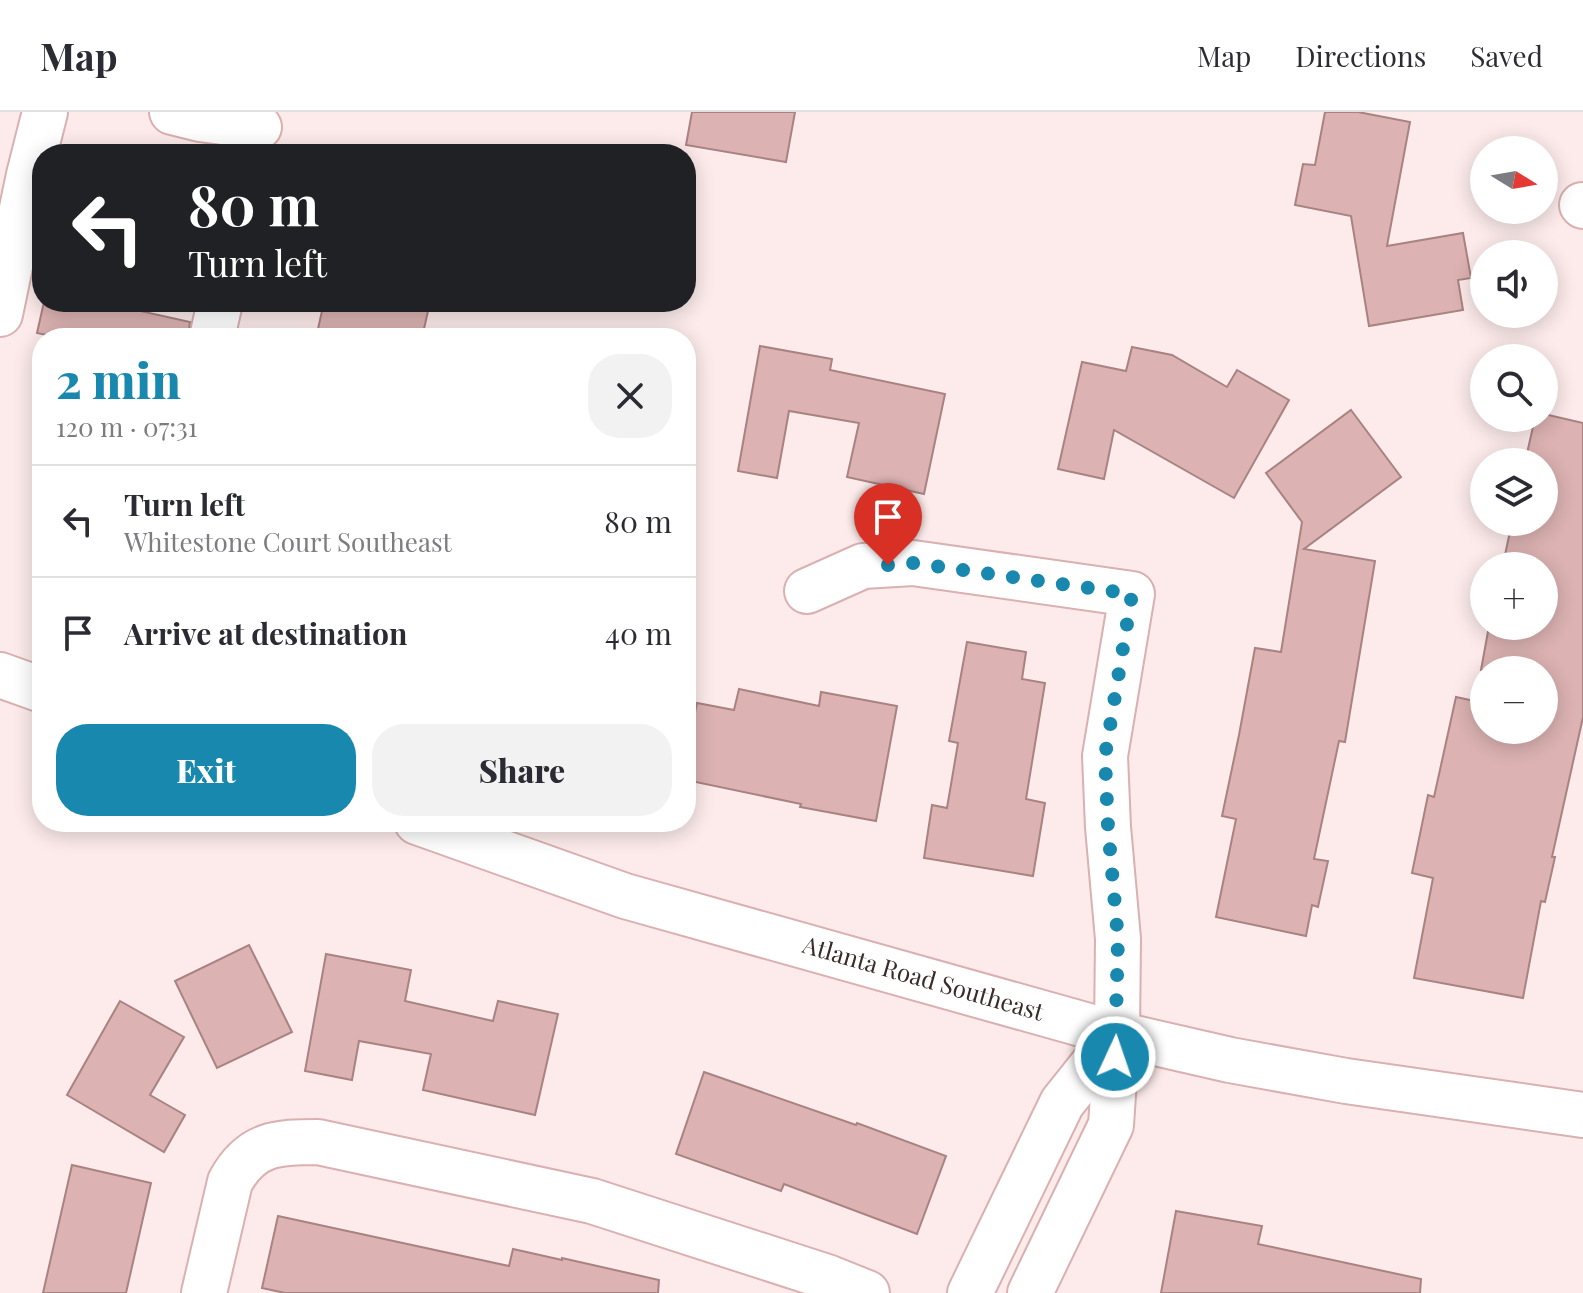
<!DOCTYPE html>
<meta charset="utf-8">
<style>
body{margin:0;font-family:"Playfair Display",serif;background:#f2f2f3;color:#2b2b33;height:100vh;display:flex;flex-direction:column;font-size:30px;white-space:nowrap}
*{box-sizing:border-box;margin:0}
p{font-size:26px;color:#7c7c81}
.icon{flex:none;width:44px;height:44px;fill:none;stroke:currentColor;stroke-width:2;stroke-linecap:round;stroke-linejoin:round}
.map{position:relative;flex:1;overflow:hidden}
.panel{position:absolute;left:32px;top:216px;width:664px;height:504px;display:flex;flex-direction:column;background:#fff;border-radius:32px;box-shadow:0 4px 20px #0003}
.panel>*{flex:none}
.guide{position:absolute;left:32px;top:32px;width:664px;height:168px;border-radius:32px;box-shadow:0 4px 20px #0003;background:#202124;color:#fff;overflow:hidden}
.needle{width:52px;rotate:101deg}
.buttons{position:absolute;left:1470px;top:24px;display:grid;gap:16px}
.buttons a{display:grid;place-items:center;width:88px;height:88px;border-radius:50%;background:#fff;box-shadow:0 4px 20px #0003;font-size:40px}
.pin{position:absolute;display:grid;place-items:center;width:68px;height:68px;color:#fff;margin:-82px -34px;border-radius:50% 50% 50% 0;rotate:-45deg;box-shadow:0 0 8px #0007}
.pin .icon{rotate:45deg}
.me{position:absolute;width:88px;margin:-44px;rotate:3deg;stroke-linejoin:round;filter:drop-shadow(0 0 6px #0008)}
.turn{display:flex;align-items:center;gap:28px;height:168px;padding:0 24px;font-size:36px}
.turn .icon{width:104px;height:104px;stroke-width:2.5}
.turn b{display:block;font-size:56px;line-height:68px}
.round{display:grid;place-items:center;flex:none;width:84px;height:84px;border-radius:32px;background:#f2f2f3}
.overview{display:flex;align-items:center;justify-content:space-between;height:136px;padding:0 24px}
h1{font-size:48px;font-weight:800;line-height:60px;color:#1988ae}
.action{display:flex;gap:16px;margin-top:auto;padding:16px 24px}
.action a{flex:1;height:92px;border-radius:32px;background:#1988ae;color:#fff;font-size:32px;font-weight:800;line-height:92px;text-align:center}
.action a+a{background:#f2f2f3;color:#2b2b33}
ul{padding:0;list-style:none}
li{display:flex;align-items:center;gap:24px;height:112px;padding:0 24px;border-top:2px solid #e1e1e2}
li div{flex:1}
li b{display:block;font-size:30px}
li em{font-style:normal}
header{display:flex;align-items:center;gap:48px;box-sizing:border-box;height:112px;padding:0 40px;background:#fff;border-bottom:2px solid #e1e1e2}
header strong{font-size:38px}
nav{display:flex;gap:44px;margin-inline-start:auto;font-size:28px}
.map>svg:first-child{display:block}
.building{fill:#dcb2b2;stroke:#a98282;stroke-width:2}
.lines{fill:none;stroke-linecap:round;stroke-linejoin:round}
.minor-casing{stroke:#dab0b0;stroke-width:48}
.major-casing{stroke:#dab0b0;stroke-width:48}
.minor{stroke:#fff;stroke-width:44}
.major{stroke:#fff;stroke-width:44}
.route{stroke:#1988ae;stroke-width:14;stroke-dasharray:0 25.2}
.labels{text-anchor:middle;stroke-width:6;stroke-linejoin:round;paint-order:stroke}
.street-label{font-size:24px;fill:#3a2a2a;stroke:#fff}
</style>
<header>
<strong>Map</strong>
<nav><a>Map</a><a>Directions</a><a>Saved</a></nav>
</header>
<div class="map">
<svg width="1583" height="1181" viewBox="0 0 1583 1181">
<rect width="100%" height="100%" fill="#fdebeb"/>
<g class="building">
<path d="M692,0H795L786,50L686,33Z"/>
<path d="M1325,0H1358L1410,10L1387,134L1463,121L1471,166L1458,168L1463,198L1369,214L1351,104L1295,93L1303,52L1315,53Z"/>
<path d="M44,190H100L190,210L188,226H61L37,221Z"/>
<path d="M324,190H430L422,226H316Z"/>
<path d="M760,234L832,247L830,258L945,282L924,382L847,365L859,311L789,299L777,366L738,359Z"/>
<path d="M1132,235L1172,243L1227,275L1237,258L1289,288L1234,386L1114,318L1104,367L1058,357L1082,250L1126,259Z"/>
<path d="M1351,298L1401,365L1304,437L1375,449L1345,630L1339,629L1314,747L1328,749L1318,795L1312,793L1306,824L1216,805L1236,707L1222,704L1239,623L1255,536L1281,540L1302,410L1266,361Z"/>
<path d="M1544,302L1583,311V605L1552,745H1555L1545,790L1541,789L1523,886L1414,866L1433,766L1412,761L1428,683L1434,685L1456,585L1484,591V618H1544V558H1481L1489,514H1544V454H1514L1516,445L1505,443L1512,410H1544V350H1525L1535,306H1544Z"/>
<path d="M967,530L1026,540L1022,567L1045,571L1026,687L1045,691L1033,764L924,746L932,693L947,696L958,631L949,629Z"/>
<path d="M739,577L819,594L821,580L897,594L876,709L800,695L801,692L686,668V642L697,591L734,598Z"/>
<path d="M249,833L292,920L217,956L175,869Z"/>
<path d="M326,842L411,858L405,889L493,909L498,889L558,902L535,1003L423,978L431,942L359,929L352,968L305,959Z"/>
<path d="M120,889L184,925L150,983L185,1003L164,1040L67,983Z"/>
<path d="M704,960L856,1013L857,1011L946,1044L917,1122L784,1072L781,1079L676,1042Z"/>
<path d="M72,1053L151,1071L126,1181H43Z"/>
<path d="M1176,1099L1262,1114L1258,1132L1421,1167L1420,1181H1161Z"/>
<path d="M278,1104L509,1154L513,1137L562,1148V1146L659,1168L658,1181H285L262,1176Z"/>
</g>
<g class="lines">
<g class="minor-casing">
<g id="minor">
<path d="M172,0L200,7L259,15"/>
<path d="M1582,93L1583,94"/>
<path d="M0,202L29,63L45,0"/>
<path d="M212,226L220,190"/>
<path d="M807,479L863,454L913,451L1132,482L1105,644L1108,715L1118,827L1117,922L1111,1013L1030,1181"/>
<path d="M204,1181L230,1070C251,1031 277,1030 318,1030L592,1089L827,1165L867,1181"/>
<path d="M970,1181L1062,991L1117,922"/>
</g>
</g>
<g class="major-casing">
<g id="major">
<path d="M0,563L42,578"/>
<path d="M417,710L625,784L1117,922L1230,948L1346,969L1583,1003"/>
</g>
</g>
<use href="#minor" class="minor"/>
<use href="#major" class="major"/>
</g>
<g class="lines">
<path class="route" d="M888,453L913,451L1132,482L1105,644L1108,715L1118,827L1115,945"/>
</g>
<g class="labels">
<g class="street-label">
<text transform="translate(923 867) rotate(16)" y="8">Atlanta Road Southeast</text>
</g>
</g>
</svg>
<div class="buttons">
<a><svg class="needle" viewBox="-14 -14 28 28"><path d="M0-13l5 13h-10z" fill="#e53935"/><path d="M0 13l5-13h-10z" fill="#7c7c81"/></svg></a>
<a><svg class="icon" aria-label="sound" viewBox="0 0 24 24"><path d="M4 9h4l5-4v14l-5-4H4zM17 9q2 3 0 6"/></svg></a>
<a><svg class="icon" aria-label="search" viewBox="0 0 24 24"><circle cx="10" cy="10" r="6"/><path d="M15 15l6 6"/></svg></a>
<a><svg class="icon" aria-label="layers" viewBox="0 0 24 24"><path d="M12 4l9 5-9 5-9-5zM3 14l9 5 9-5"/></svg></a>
<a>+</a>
<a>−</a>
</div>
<div class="pin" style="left:888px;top:453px;background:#d93025"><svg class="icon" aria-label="arrive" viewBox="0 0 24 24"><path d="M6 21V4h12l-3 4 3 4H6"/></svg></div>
<svg class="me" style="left:1115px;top:945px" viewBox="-20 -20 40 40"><circle r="17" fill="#1988ae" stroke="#fff" stroke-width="3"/><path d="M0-11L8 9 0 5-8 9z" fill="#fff"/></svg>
<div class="guide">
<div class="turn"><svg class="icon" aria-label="left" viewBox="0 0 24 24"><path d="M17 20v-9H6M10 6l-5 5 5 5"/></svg><div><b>80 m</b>Turn left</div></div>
</div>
<section class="panel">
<div class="overview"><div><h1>2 min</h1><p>120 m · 07:31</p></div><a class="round"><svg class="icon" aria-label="close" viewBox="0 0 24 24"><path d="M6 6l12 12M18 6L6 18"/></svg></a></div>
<ul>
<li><svg class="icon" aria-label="left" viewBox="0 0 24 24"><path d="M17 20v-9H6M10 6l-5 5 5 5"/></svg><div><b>Turn left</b><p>Whitestone Court Southeast</p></div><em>80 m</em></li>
<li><svg class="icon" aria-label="arrive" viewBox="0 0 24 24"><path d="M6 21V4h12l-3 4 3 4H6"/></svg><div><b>Arrive at destination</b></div><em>40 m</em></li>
</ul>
<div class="action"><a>Exit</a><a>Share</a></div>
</section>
</div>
